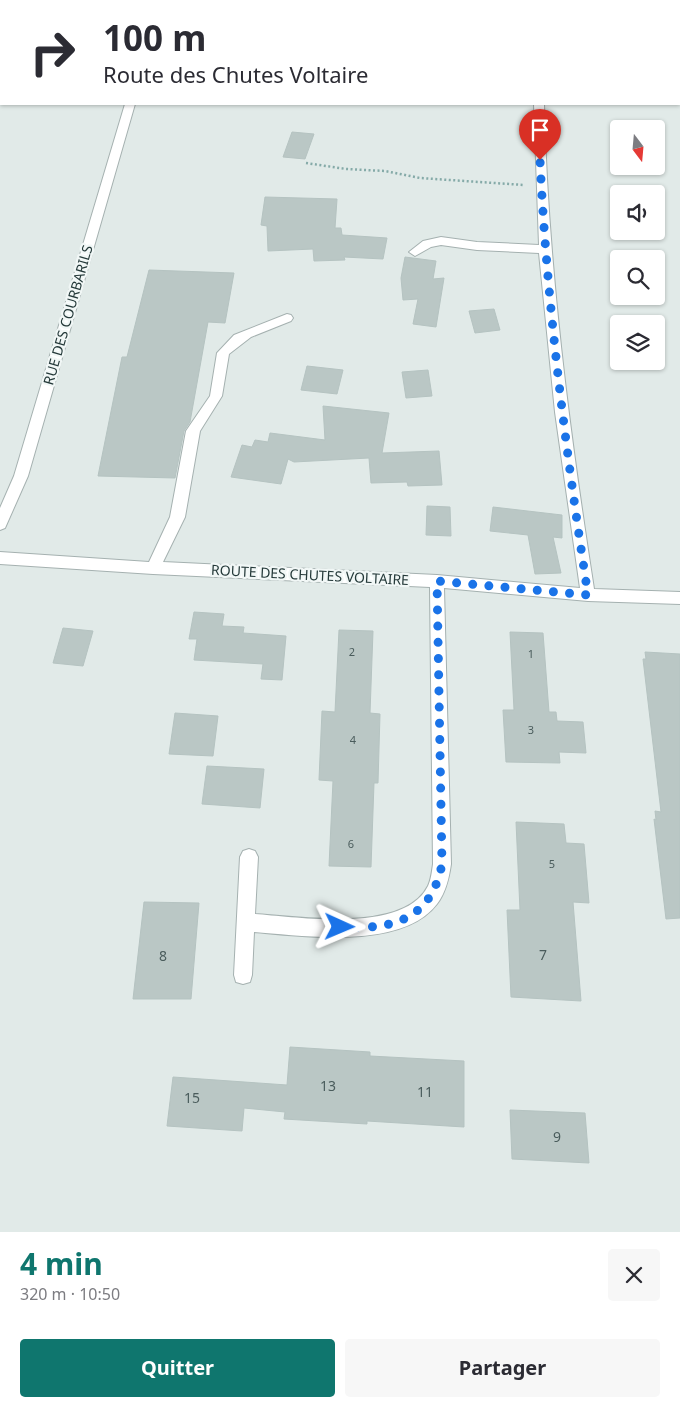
<!DOCTYPE html>
<html lang="fr">
<meta charset="utf-8">
<style>
body{margin:0;font-family:"Noto Sans",sans-serif;background:#f7f7f7;color:#2b2b33;height:100vh;display:flex;flex-direction:column;font-size:19px;white-space:nowrap}
*{box-sizing:border-box;margin:0}
p{font-size:16px;color:#7c7c81}
.icon{flex:none;width:28px;height:28px;fill:none;stroke:currentColor;stroke-width:2;stroke-linecap:round;stroke-linejoin:round}
.map{position:relative;height:1232px;overflow:hidden}
.side{display:flex;flex-direction:column;background:#fff;flex:1}
.side>*{flex:none}
.hud{position:absolute;left:0px;top:0px;width:680px;height:105px;box-shadow:0 1px 4px #0004;background:#fff;color:#2b2b33;overflow:hidden}
.needle{width:32px;rotate:164deg}
.tools{position:absolute;left:610px;top:120px;display:grid;gap:10px}
.tools a{display:grid;place-items:center;width:55px;height:55px;border-radius:5px;background:#fff;box-shadow:0 1px 4px #0004;font-size:25px}
.pin{position:absolute;display:grid;place-items:center;width:42px;height:42px;color:#fff;margin:-51px -21px;border-radius:50% 50% 50% 0;rotate:-45deg;box-shadow:0 0 5px #0007}
.pin .icon{rotate:45deg}
.me{position:absolute;width:55px;margin:-28px;rotate:91deg;stroke-linejoin:round;filter:drop-shadow(0 0 4px #0008)}
.turn{display:flex;align-items:center;gap:18px;height:105px;padding:0 20px;font-size:22px}
.turn .icon{width:65px;height:65px;stroke-width:2.5}
.turn b{display:block;font-size:35px;line-height:42px}
.round{display:grid;place-items:center;flex:none;width:52px;height:52px;border-radius:5px;background:#f7f7f7}
.overview{display:flex;align-items:center;justify-content:space-between;height:85px;padding:0 20px}
h1{font-size:30px;font-weight:700;line-height:38px;color:#0f766e}
.button{display:flex;gap:10px;margin-top:auto;padding:10px 20px}
.button a{flex:1;height:58px;border-radius:5px;background:#0f766e;color:#fff;font-size:20px;font-weight:700;line-height:58px;text-align:center}
.button a+a{background:#f7f7f7;color:#2b2b33}
.map>svg:first-child{display:block}
.building{fill:#bac7c5;stroke:#b5c3c1}
.lines{fill:none;stroke-linecap:round;stroke-linejoin:round}
.minor-casing{stroke:#a5b1b0;stroke-width:2}
.path{stroke:#85aaa8;stroke-width:2.5;stroke-dasharray:2 2.5;stroke-linecap:butt}
.minor{fill:#fff;fill-rule:evenodd}
.route{stroke:#1a73e8;stroke-width:9;stroke-dasharray:0 16.2}
.labels{text-anchor:middle;stroke-width:4.5;stroke-linejoin:round;paint-order:stroke}
.number-label{font-size:11px;fill:#4a5c5c}
.street-label{font-size:14px;fill:#243939;stroke:#f1f7f6}
.near-number-label{font-size:14px;fill:#4a5c5c}
</style>
<div class="map">
<svg width="680" height="1232" viewBox="0 0 680 1232">
<rect width="100%" height="100%" fill="#e1eae8"/>
<g class="building">
<path d="M292,132L314,134L305,159L283,157Z"/>
<path d="M265,197L337,199L335,228H341L342,235L387,238L383,259L344,257L345,260L314,261L313,249L268,251L267,226L261,225Z"/>
<path d="M405,257L436,261L433,279L444,278L436,327L413,324L418,299L403,300L401,278Z"/>
<path d="M149,270L234,273L225,323L208,322L190,422L184,431L175,478L98,476L122,357H127Z"/>
<path d="M494,309L500,330L475,333L469,311Z"/>
<path d="M307,366L343,370L337,394L301,390Z"/>
<path d="M428,370L432,396L406,398L402,372Z"/>
<path d="M323,406L389,413L382,453L439,451L442,485L408,486L407,482L371,483L369,458L294,462L288,459L281,484L231,477L242,445L252,447L255,440L268,442L270,433L325,440Z"/>
<path d="M427,506L450,507L451,536L426,535Z"/>
<path d="M493,507L562,515V538L553,537L561,573L535,574L528,535L490,531Z"/>
<path d="M194,612L224,614L222,626L244,627L243,633L286,636L282,680L261,679L263,664L194,660L197,639H189Z"/>
<path d="M63,628L93,631L83,666L53,663Z"/>
<path d="M339,630L373,631L370,713L380,714L378,783H374L371,867L329,866L333,781L319,780L322,711L335,712Z"/>
<path d="M510,632L543,633L549,712H556L557,721L583,722L586,753L559,752L560,763L506,762L503,710H514Z"/>
<path d="M645,652L680,654V918L666,919L654,819L656,820L655,811L661,812L643,659H646Z"/>
<path d="M175,713L218,716L213,756L169,754Z"/>
<path d="M207,766L264,769L260,808L202,804Z"/>
<path d="M516,822L564,824L566,843L584,844L589,903L573,902L581,1001L511,997L507,910H520Z"/>
<path d="M144,902L199,903L191,999H133Z"/>
<path d="M290,1047L370,1052V1056L464,1061V1127L367,1121V1124L284,1119L285,1112L244,1108L242,1131L167,1126L173,1077L287,1085Z"/>
<path d="M510,1110L585,1113L589,1163L512,1159Z"/>
</g>
<g class="lines">
<g class="minor-casing">
<g id="minor">
<path d="M154,0H196L197,1H155Z"/>
<path d="M512,0H522L523,1H513Z"/>
<rect x="0" y="23" width="1" height="6"/>
<path d="M125,104H135L28,476L5,528L0,530V508L14,476Z"/>
<path d="M534,104H544C548,267 569,428 594,589L680,592V604L588,601L444,588L451,864C449,878 446,892 437,904C402,950 305,936 254,932L252,975L250,982L243,984L236,982L234,975L240,857L243,851L249,849L255,851L258,857L255,914C298,917 404,934 428,886C431,880 432,871 433,864L430,587L153,574L0,564V552L149,562L170,517L186,431L210,396L217,353L234,335L287,314L291,315L293,318L291,321L251,337L229,354L222,396L200,431L185,517L163,562L437,575L580,588L555,412L539,253L477,250L441,245L431,247L415,256L409,252L423,241L441,237L477,242L539,245Z"/>
</g>
</g>
<path class="path" d="M306,163L346,169L385,171L420,178L524,185"/>
<use href="#minor" class="minor"/>
</g>
<g class="lines">
<path class="route" d="M340,927C391,930 431,921 442,864L437,581L588,595C566,451 547,306 540,160"/>
</g>
<g class="labels">
<g class="number-label">
<text x="352" y="656">2</text>
<text x="531" y="658">1</text>
<text x="531" y="734">3</text>
<text x="353" y="744">4</text>
<text x="351" y="848">6</text>
<text x="552" y="868">5</text>
</g>
<g class="street-label">
<text transform="translate(68 315) rotate(-74)" y="5">RUE DES COURBARILS</text>
<text transform="translate(310 575) rotate(3)" y="5">ROUTE DES CHUTES VOLTAIRE</text>
</g>
<g class="near-number-label">
<text x="543" y="960">7</text>
<text x="163" y="961">8</text>
<text x="328" y="1091">13</text>
<text x="425" y="1097">11</text>
<text x="192" y="1103">15</text>
<text x="557" y="1142">9</text>
</g>
</g>
</svg>
<div class="tools">
<a><svg class="needle" viewBox="-14 -14 28 28"><path d="M0-13l5 13h-10z" fill="#e53935"/><path d="M0 13l5-13h-10z" fill="#7c7c81"/></svg></a>
<a><svg class="icon" aria-label="sound" viewBox="0 0 24 24"><path d="M4 9h4l5-4v14l-5-4H4zM17 9q2 3 0 6"/></svg></a>
<a><svg class="icon" aria-label="search" viewBox="0 0 24 24"><circle cx="10" cy="10" r="6"/><path d="M15 15l6 6"/></svg></a>
<a><svg class="icon" aria-label="layers" viewBox="0 0 24 24"><path d="M12 4l9 5-9 5-9-5zM3 14l9 5 9-5"/></svg></a>
</div>
<div class="pin" style="left:540px;top:160px;background:#d93025"><svg class="icon" aria-label="arrive" viewBox="0 0 24 24"><path d="M6 21V4h12l-3 4 3 4H6"/></svg></div>
<svg class="me" style="left:340px;top:927px" viewBox="-20 -20 40 40"><path d="M0-17L14 15 0 8-14 15z" fill="#1a73e8" stroke="#fff" stroke-width="4"/></svg>
<div class="hud">
<div class="turn"><svg class="icon" aria-label="right" viewBox="0 0 24 24"><path d="M7 20v-9h11M14 6l5 5-5 5"/></svg><div><b>100 m</b>Route des Chutes Voltaire</div></div>
</div>
</div>
<section class="side">
<div class="overview"><div><h1>4 min</h1><p>320 m · 10:50</p></div><a class="round"><svg class="icon" aria-label="close" viewBox="0 0 24 24"><path d="M6 6l12 12M18 6L6 18"/></svg></a></div>
<div class="button"><a>Quitter</a><a>Partager</a></div>
</section>
